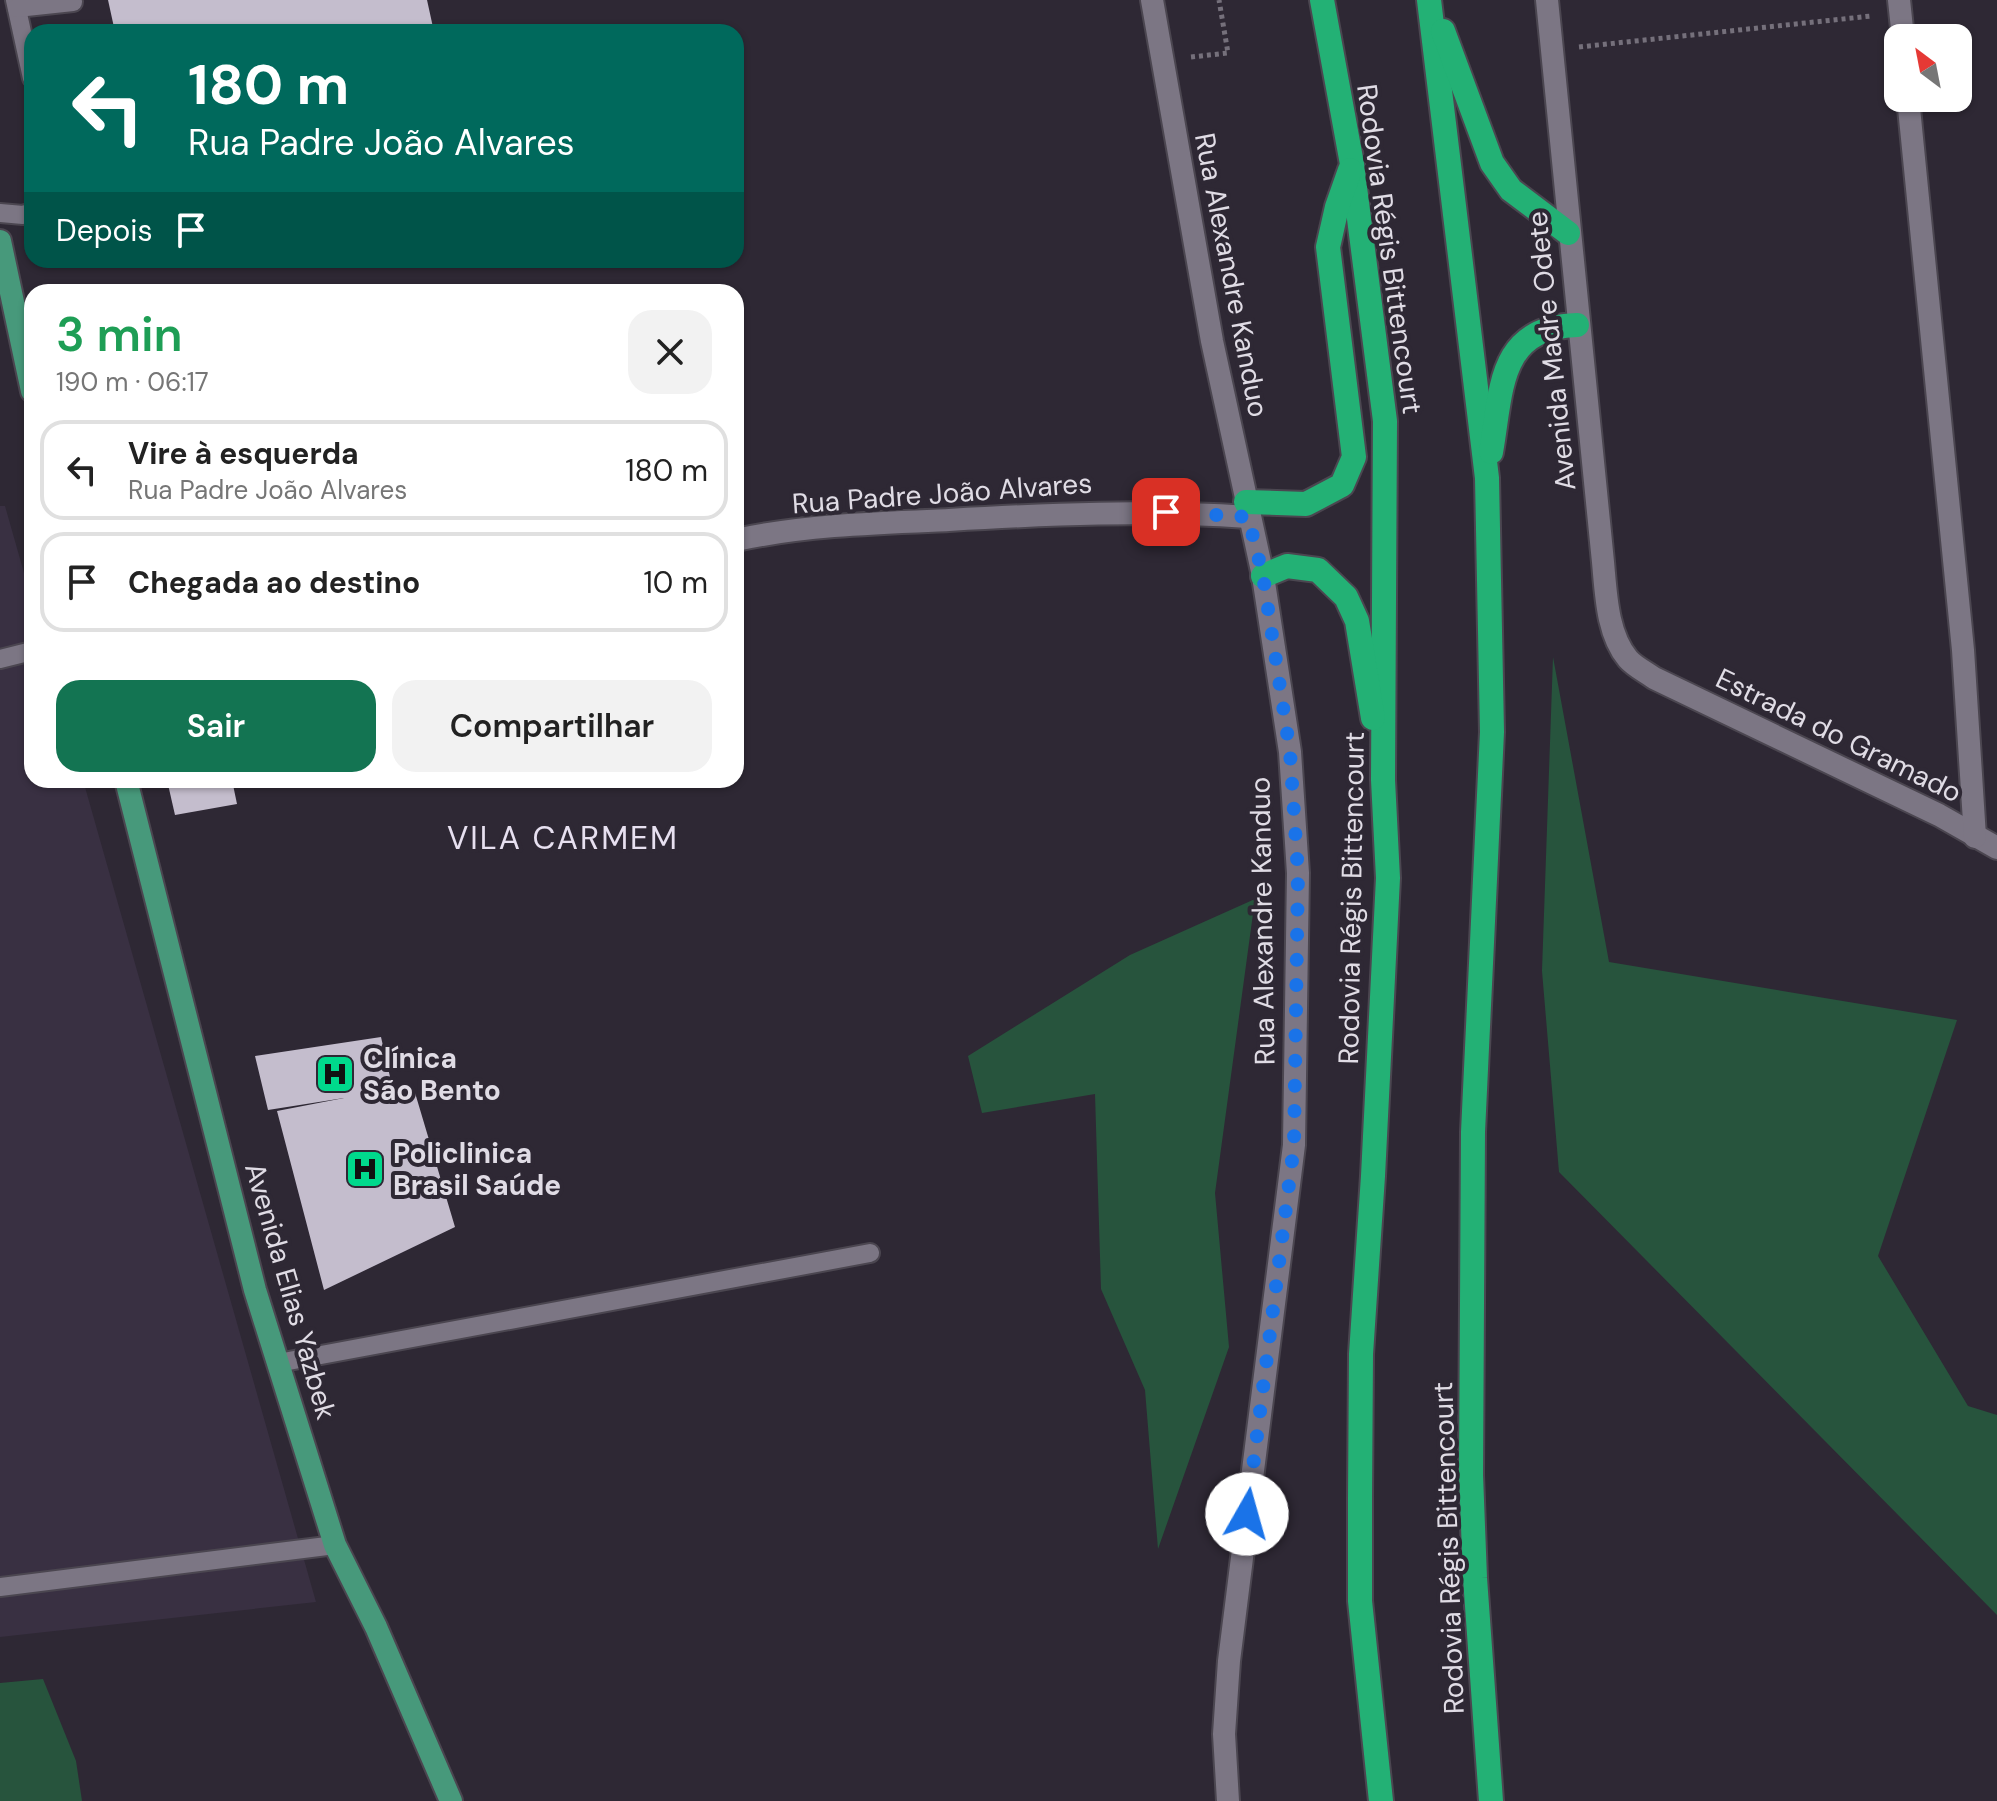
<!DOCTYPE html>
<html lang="pt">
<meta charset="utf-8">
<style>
body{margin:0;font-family:"DM Sans",sans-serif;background:#f2f2f2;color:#222;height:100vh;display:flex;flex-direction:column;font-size:30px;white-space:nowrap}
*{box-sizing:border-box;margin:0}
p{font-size:26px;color:#767676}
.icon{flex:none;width:44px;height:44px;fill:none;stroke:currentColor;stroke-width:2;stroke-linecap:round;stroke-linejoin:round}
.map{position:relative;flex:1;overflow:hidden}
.side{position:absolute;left:24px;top:284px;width:720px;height:504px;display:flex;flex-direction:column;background:#fff;border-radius:24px;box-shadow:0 2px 6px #0004}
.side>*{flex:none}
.hud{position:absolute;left:24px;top:24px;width:720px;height:244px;border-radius:24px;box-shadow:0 2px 6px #0004;background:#00695c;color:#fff;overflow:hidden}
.needle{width:52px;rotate:328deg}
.fabs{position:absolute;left:1884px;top:24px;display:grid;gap:16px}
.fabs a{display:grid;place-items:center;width:88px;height:88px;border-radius:16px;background:#fff;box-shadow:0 2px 6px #0004;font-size:40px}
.pin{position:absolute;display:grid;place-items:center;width:68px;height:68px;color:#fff;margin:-34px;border-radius:16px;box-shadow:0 4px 12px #0006}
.me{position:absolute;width:88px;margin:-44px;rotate:7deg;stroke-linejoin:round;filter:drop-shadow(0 0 6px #0008)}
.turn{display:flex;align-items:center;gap:28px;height:168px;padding:0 32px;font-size:36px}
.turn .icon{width:104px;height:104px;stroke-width:2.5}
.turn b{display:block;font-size:56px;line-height:68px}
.then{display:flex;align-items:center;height:76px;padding:0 32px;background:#0003;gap:16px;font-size:30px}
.round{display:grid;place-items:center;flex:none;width:84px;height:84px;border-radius:24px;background:#f2f2f2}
.headline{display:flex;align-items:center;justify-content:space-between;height:136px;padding:0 32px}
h1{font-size:48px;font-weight:600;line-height:60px;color:#1e9e55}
.action{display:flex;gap:16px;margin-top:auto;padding:16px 32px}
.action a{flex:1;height:92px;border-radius:24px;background:#137452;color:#fff;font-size:32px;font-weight:600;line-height:92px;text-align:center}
.action a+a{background:#f2f2f2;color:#222}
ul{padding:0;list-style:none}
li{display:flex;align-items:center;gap:24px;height:100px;margin:0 16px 12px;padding:0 16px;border:4px solid #e0e0e0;border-radius:24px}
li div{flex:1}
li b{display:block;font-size:30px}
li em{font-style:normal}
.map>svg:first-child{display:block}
.built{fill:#393042}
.green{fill:#27543d}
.building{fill:#c4bdcd}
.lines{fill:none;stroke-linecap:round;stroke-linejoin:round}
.service-casing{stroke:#4b4650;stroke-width:22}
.minor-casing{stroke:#4b4650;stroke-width:26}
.primary-casing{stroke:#4b4650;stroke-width:26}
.motorway-casing{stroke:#4b4650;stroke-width:28}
.path{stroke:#75707b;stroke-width:5;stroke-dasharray:4 4;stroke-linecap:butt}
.service{stroke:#7c7684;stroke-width:18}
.minor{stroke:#7c7684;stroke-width:22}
.primary{stroke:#47997b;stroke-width:22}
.motorway{stroke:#23b175;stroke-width:24}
.route{stroke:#1a73e8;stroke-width:14;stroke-dasharray:0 25.2}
.labels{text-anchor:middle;stroke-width:8;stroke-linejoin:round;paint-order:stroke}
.street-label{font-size:28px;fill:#e0dce5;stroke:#2e2834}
.poi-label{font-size:28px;font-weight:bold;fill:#e0dce5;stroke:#2e2834;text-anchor:start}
.quarter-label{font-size:32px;letter-spacing:2px;fill:#e7e0f0;stroke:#2e2834}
</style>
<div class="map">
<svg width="1997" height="1801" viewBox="0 0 1997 1801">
<rect width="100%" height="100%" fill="#2e2834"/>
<path class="built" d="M0,506H5L32,601V780H83L316,1602L0,1637Z"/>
<g class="green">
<path d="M1553,657L1609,962L1957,1020L1878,1256L1968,1406L1997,1415V1615L1559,1172L1542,971Z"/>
<path d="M1255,899L1215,1193L1229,1347L1158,1549L1145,1390L1101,1289L1095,1094L982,1113L968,1056L1130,955Z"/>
<path d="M43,1679L76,1761L82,1801H0V1683Z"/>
</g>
<g class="building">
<path d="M108,0H427L434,32H115Z"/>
<path d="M167,780H232L237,804L175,815Z"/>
<path d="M381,1037L393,1090L413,1086L455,1227L324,1290L277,1111L344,1098L268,1110L255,1056Z"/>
</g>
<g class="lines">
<g class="service-casing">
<g id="service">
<path d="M15,0L32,78"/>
<path d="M17,8L73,2"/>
<path d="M0,213L23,215L32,212"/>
<path d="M0,659L32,651"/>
<path d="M278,1363L870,1253"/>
<path d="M0,1587L335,1545"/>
</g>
</g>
<g class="minor-casing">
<g id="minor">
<path d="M1152,0L1212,341L1263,576L1290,752L1298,873L1294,1145L1229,1661L1224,1734L1228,1801"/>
<path d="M1547,0L1603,562C1606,594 1607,634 1628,659C1635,667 1646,672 1654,678L1939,815L1997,848"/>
<path d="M1899,0L1903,38"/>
<path d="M1908,98L1963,650L1975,837"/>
<path d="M736,540C805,525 878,523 949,520C1051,514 1146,510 1248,517"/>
</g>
</g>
<g class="primary-casing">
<g id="primary">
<path d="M0,241L32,391"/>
<path d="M126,780L255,1290L335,1545L376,1627L451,1801"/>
</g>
</g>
<g class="motorway-casing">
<g id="motorway">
<path d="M1322,0L1352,164L1385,421L1383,780L1388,878L1373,1176L1361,1354L1360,1498V1601L1381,1801"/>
<path d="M1429,0L1487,478L1492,732L1473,1132L1471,1475L1475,1578L1491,1801"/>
<path d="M1443,31L1492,163L1511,190L1568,233"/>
<path d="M1491,452C1502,391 1497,327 1577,325"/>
<path d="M1246,502L1306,504L1342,485L1354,457L1328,247L1337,207L1350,170"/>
<path d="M1263,576L1287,566L1318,570L1346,597L1357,621L1373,718"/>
</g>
</g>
<g class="path">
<path d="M1579,47L1871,16"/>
<path d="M1191,57L1228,53L1219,0"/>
</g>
<use href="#service" class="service"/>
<use href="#minor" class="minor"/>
<use href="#primary" class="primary"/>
<use href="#motorway" class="motorway"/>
</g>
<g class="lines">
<path class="route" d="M1166,512L1248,517L1263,576L1290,752L1298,873L1294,1145L1247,1514"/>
</g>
<defs>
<g id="hospital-square" transform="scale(2)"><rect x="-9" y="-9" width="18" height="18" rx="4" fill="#00d98c" stroke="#2e2834"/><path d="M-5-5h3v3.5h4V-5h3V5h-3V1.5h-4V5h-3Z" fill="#111"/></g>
</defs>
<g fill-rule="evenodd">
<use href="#hospital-square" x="335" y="1074"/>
<use href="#hospital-square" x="365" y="1169"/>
</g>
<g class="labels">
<g class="street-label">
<text transform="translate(1390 249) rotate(82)" y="10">Rodovia Régis Bittencourt</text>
<text transform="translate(1232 275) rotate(79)" y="10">Rua Alexandre Kanduo</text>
<text transform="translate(1551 351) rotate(-96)" y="10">Avenida Madre Odete</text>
<text transform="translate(942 493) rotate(-4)" y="10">Rua Padre João Alvares</text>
<text transform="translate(1839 735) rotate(26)" y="10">Estrada do Gramado</text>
<text transform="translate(1351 898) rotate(-89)" y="10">Rodovia Régis Bittencourt</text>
<text transform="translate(1262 921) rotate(-91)" y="10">Rua Alexandre Kanduo</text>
<text transform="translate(291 1291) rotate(74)" y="10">Avenida Elias Yazbek</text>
<text transform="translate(1448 1548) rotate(-92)" y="10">Rodovia Régis Bittencourt</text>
</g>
<g class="poi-label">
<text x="363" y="1068">Clínica<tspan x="363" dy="32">São Bento</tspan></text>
<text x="393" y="1163">Policlinica<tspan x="393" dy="32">Brasil Saúde</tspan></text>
</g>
<g class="quarter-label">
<text x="563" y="849">VILA CARMEM</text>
</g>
</g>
</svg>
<div class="fabs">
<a><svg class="needle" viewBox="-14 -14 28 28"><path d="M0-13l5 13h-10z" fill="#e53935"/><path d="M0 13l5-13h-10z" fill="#767676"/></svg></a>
</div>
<div class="pin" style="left:1166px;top:512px;background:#d93025"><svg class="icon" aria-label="arrive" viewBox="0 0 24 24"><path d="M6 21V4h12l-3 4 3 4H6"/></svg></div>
<svg class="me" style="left:1247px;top:1514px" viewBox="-20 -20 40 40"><circle r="19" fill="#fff"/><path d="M0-13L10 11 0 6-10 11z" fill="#1a73e8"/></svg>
<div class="hud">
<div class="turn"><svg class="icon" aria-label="left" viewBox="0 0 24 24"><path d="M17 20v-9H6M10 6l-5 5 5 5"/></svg><div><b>180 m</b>Rua Padre João Alvares</div></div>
<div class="then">Depois<svg class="icon" aria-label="arrive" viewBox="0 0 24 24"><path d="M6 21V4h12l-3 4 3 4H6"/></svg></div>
</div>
<section class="side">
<div class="headline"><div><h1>3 min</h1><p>190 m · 06:17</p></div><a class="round"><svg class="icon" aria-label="close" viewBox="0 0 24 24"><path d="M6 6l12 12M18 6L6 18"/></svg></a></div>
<ul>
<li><svg class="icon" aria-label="left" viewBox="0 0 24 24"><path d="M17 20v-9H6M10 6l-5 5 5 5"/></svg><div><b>Vire à esquerda</b><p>Rua Padre João Alvares</p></div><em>180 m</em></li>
<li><svg class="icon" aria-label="arrive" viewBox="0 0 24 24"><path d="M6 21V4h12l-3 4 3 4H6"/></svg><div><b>Chegada ao destino</b></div><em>10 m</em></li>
</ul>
<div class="action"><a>Sair</a><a>Compartilhar</a></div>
</section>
</div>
